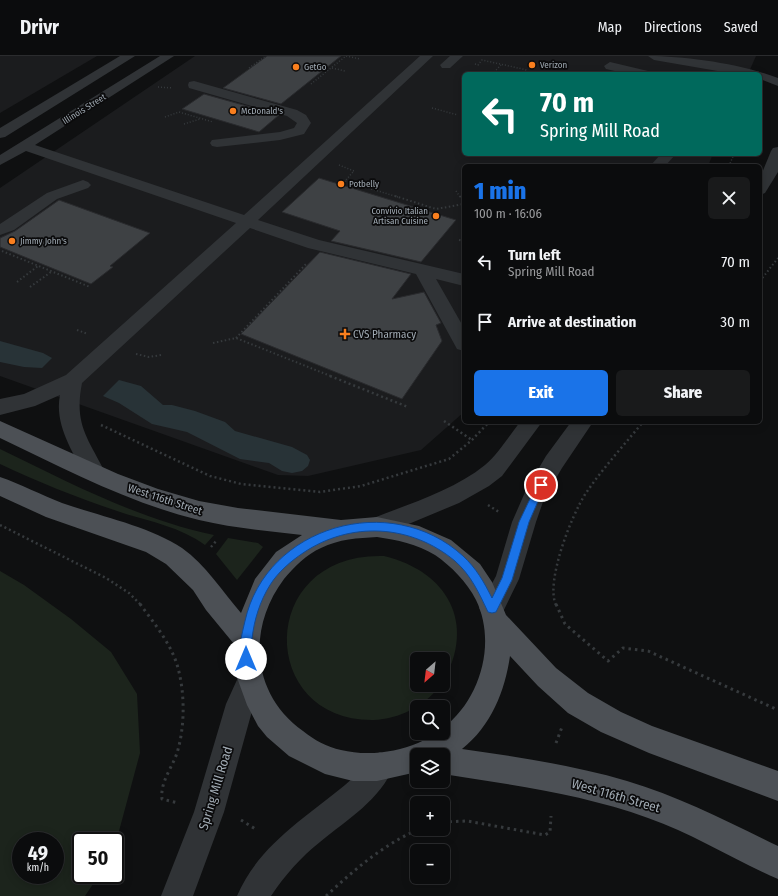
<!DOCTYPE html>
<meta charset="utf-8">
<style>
body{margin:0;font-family:"Fira Sans Condensed",sans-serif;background:#191a1b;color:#f1f3f6;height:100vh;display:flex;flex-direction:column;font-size:15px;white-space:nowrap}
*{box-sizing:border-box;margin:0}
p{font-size:13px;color:#9a9b9d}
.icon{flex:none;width:22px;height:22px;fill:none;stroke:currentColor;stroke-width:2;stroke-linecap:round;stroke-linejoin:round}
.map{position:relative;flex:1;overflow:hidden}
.drawer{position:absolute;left:462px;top:108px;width:300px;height:260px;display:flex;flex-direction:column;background:#0b0c0d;border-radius:6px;box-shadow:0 2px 10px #0003,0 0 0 1px #2b2c2e}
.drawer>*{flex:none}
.guide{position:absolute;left:462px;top:16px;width:300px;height:84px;border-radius:6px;box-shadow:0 2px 10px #0003,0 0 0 1px #2b2c2e;background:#00695c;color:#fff;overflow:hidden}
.needle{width:26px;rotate:208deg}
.controls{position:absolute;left:410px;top:596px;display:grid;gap:8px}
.controls a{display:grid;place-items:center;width:40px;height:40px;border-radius:6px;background:#0b0c0d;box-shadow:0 2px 10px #0003,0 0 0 1px #2b2c2e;font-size:20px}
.speed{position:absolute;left:12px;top:776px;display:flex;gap:8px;font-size:20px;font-weight:700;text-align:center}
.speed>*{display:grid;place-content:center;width:52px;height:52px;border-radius:50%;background:#0b0c0d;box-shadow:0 2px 10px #0003,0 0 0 1px #2b2c2e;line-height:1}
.speed small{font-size:10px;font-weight:400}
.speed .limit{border:2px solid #111;border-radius:6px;background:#fff;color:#111}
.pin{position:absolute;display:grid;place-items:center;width:34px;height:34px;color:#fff;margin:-17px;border:2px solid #fff;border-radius:50%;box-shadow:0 1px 4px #0007}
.me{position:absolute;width:44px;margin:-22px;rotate:0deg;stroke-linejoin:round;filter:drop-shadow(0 0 3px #0008)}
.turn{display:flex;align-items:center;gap:14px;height:84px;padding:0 12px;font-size:18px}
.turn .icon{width:52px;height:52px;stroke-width:2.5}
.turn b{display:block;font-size:28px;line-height:34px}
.round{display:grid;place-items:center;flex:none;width:42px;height:42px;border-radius:6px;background:#191a1b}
.head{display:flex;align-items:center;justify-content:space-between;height:68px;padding:0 12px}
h1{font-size:24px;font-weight:800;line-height:30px;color:#1a73e8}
.action{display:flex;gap:8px;margin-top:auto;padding:8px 12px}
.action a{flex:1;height:46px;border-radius:6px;background:#1a73e8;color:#fff;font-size:16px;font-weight:800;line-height:46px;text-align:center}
.action a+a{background:#191a1b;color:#f1f3f6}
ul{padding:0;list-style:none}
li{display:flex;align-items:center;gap:12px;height:60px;padding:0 12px}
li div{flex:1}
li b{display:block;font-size:15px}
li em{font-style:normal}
header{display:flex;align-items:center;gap:24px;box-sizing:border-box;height:56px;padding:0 20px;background:#0b0c0d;border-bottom:1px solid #2b2c2e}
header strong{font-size:19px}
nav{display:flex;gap:22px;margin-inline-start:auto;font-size:14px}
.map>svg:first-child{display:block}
.built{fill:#1b1c1e}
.green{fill:#1c241c;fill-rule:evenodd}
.water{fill:#283337}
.building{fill:#3e4144;stroke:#292a2d}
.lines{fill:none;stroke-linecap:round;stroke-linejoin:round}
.path-far3{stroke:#363a3d;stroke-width:1.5;stroke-dasharray:1 2;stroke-linecap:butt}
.path-far2{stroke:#363a3d;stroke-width:2;stroke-dasharray:1.5 2.5;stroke-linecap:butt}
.path-far1{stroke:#363a3d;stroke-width:2.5;stroke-dasharray:2 3;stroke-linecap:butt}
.path{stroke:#363a3d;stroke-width:3;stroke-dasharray:2.5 4;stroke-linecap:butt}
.minor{fill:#303336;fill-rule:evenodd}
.major{fill:#4c5055;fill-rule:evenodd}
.route{fill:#1a73e8;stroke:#114b97}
.poi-dot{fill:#fa7f1e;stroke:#0b0b0c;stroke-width:1.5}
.labels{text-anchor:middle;stroke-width:3.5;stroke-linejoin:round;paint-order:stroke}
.far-poi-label{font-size:9px;fill:#a0aab3;stroke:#0b0b0c;text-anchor:start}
.far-street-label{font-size:9px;fill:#a0aab3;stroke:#0b0b0c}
.poi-label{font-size:11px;fill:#a0aab3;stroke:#0b0b0c;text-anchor:start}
.street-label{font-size:11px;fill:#a0aab3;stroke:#0b0b0c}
.near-street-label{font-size:13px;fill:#a0aab3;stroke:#0b0b0c}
</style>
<header>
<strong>Drivr</strong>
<nav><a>Map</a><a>Directions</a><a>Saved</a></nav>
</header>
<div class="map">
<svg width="778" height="840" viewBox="0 0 778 840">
<rect width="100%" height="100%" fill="#0f1011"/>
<g class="built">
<path d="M0,0H97L0,57Z"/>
<path d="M195,0H756L748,18H464V98H713L708,110H464V356L421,394L308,420L278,419L0,320V132Z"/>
</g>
<g class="green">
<path d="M0,393C70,427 138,463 214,479L205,489C180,471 152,466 123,457C81,443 40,427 0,408Z"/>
<path d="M228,482L258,487L263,491L237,524L216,498Z"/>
<path d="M384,500C447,515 477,567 443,626V603H417V629H441C424,650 400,663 373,664C257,665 256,496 384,500Z"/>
<path d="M0,515L24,529L71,563L111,596L137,638L140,697L115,790V785H81V819H99L85,840H0ZM21,785H55V819H21Z"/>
</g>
<g class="water">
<path d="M0,285L43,297L52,302L42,312L24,311L0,306Z"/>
<path d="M119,324L141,330L163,349H172L195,355L225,366L235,375L292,391L307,399L310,404L308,410L302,415L292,417L282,415L269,407L240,403L187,376L152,368L119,347L103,340Z"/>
</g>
<g class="building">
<path d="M267,0H341L281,48L223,32Z"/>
<path d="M204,38L279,59L259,76L182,53Z"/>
<path d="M319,122L456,164L421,206L331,185L340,175L282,156Z"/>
<path d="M59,144L150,177L110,210L113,211L91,228L0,191V182L15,175Z"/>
<path d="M320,196L411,218L392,243L424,236L441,267L436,269L442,285L402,343L241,278Z"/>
</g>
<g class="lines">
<g class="path-far3">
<path d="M475,8L478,9L482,4L527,14L523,18"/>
<path d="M249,12L266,0"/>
<path d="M332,12L345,15"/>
<path d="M494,16L501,9"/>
<path d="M311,28L346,0L360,3"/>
<path d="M158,31L173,32"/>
<path d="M432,52L458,59"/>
<path d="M165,61L179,56L213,66"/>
<path d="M184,68L200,63"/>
<path d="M339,109L354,115L345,125L398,141"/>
<path d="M729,110L734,98"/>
<path d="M456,135L460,141"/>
</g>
<g class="path-far2">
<path d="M395,140L436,153L464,148"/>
<path d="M460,140L464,147"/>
<path d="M459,184L464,185"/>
<path d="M2,195L90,231"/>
<path d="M760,225L778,202"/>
<path d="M17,226L38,210"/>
<path d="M30,231L51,216"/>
<path d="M77,274L88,278"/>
<path d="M236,282L306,208"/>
<path d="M213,287L236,282L333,321"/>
<path d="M136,298L149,301L161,299"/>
</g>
<g class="path-far1">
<path d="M330,320L408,351"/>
<path d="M444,365L472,384"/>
<path d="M101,369L210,420L241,428L320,436L361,430L449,403L472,384L489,366"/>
<path d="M488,449L499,456"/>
<path d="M0,469L106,522L129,537L141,549"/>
<path d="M211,491L217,484"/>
<path d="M556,549C545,526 572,458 586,437C603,412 624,389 643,366"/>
</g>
<g class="path">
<path d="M140,548C154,567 172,589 178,612C185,638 185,671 177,697C172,712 160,726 162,743L178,747"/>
<path d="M556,548L565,568L608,605L623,592L648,595L778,654"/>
<path d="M556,687L562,671"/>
<path d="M241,764L257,774"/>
<path d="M443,766L467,765L545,779L550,776L551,760"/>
<path d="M326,840C355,813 383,789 419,773"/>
</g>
<g class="minor">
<path d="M120,0H135L5,81L0,82V72Z"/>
<path d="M160,0H174L35,89L244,159L420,0H433L258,164L319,184L464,218V230L436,223L464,272V295L457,293L416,218L308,192L250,172L82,327C74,368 87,381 105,416L102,422L94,425L86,422C73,396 54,369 60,339L35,350L0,359V343L24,338L66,319L236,167L26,95L0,109V99Z"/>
<path d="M450,0H463L450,12H442L440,9Z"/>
<path d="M648,0C686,0 742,8 778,22V30L760,23V18H735L654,4Z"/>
<path d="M610,6L648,15L650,18H628L606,13L604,10Z"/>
<path d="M194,25L297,54L306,59L311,67L304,78L280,84L217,91L212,90L210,87L212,84L280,76L294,72L297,67L287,60L189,32L188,29L189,26Z"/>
<path d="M778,91V116L765,137L760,139V122L771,95L773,92Z"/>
<path d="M661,98H676L665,110H650Z"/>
<path d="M83,124L88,126L91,129L88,132L57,143L14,174L0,179V168L47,137Z"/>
<path d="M520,366H542L502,420L489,430L459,447L387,477L379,480L371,477L367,470L371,463C408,448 453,435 485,409C498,398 509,380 520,366Z"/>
<path d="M571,366H593L562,412L544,443L536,466L519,523L501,560L492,564L483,560L479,552L496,520L512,466L526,434L546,400Z"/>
<path d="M250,611L259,615L263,624L254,648L224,756L193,840H161L194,756L226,648L241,615Z"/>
<path d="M380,696L390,700L394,710C380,744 348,763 320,786C301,801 285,819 271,840H237C258,790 305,762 345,729C359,718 363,703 380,696Z"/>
</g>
<path class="major" d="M0,365L118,418L158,433L199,445L238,452L341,464L377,461L419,470L451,484L480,508L492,526L506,559L556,612L588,637L621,656L652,670L778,715V745L649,697L601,676L568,657L538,630L510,600C505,635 491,670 462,693C518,701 573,709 627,725C680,741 729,766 778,790V823C734,804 694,778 648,762C582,738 512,729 443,718V699H417V716L377,725H353L325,718L289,700L267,681L258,670L247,649L235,616L234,588L206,554L193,534L166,508L146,496L46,461L0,440V421C21,428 41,439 62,447C99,460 149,470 182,492C206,509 222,535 241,557L255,523L276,496L302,479C267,475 233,472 199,464C129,447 65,413 0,382ZM377,481C397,484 417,488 435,499C451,510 467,526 476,544C497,587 480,644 443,672V677C434,677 427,683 418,687C395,697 365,700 341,694C327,691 314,684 303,675C251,638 247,572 284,523C294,511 307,498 321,492C339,483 358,482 377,481Z"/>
</g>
<path class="route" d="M541,425L545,429L529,466L512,524L496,556L492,557L488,556C479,537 471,519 455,505C411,468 350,465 303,497C291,505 278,516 270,529C260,545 254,564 252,583C251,591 253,599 250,607L246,609L242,607C237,595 242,578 245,565C266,470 391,434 463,500C476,512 484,526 492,542L502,522L519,466L538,426Z"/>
<g class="poi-dot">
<circle cx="532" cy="9" r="4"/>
<circle cx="296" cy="11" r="4"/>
<circle cx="233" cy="55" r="4"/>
<circle cx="341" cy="128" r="4"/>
<circle cx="436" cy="160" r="4"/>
<circle cx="12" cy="185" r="4"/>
<path d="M343 272h4v4h4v4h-4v4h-4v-4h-4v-4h4z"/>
</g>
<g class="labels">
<g class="far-poi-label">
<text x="540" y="12">Verizon</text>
<text x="304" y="14">GetGo</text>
<text x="241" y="58">McDonald's</text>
<text x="349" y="131">Potbelly</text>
<text x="428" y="158" text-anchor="end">Convivio Italian<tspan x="428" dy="10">Artisan Cuisine</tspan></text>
<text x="20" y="188">Jimmy John's</text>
</g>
<g class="far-street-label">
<text transform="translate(84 53) rotate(-32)" y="3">Illinois Street</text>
</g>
<g class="poi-label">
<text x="353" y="282">CVS Pharmacy</text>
</g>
<g class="street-label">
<text transform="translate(165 443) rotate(18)" y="4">West 116th Street</text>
</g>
<g class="near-street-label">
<text transform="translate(215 732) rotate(-73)" y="5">Spring Mill Road</text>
<text transform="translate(616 739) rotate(16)" y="5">West 116th Street</text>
</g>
</g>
</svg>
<div class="controls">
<a><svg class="needle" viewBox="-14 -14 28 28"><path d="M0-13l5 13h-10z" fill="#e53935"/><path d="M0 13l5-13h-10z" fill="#9a9b9d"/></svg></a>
<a><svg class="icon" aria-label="search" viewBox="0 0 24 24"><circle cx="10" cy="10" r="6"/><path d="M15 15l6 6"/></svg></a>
<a><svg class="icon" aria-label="layers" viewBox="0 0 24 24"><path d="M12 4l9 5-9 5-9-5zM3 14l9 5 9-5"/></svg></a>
<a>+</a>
<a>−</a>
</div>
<div class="speed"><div>49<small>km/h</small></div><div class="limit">50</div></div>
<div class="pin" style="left:541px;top:429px;background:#d93025"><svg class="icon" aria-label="arrive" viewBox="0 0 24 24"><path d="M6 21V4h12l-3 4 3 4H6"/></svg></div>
<svg class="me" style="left:246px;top:603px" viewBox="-20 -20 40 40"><circle r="19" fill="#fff"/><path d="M0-13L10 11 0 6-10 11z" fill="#1a73e8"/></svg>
<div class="guide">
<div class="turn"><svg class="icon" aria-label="left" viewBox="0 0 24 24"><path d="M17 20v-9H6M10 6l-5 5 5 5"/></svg><div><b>70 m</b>Spring Mill Road</div></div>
</div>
<section class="drawer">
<div class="head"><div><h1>1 min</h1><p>100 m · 16:06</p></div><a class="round"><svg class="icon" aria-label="close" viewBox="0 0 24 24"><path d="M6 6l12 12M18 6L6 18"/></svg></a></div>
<ul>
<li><svg class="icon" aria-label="left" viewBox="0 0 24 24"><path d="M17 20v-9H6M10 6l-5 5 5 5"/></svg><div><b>Turn left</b><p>Spring Mill Road</p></div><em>70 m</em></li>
<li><svg class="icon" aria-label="arrive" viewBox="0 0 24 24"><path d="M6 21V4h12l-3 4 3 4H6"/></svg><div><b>Arrive at destination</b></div><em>30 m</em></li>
</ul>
<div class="action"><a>Exit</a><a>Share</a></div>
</section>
</div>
